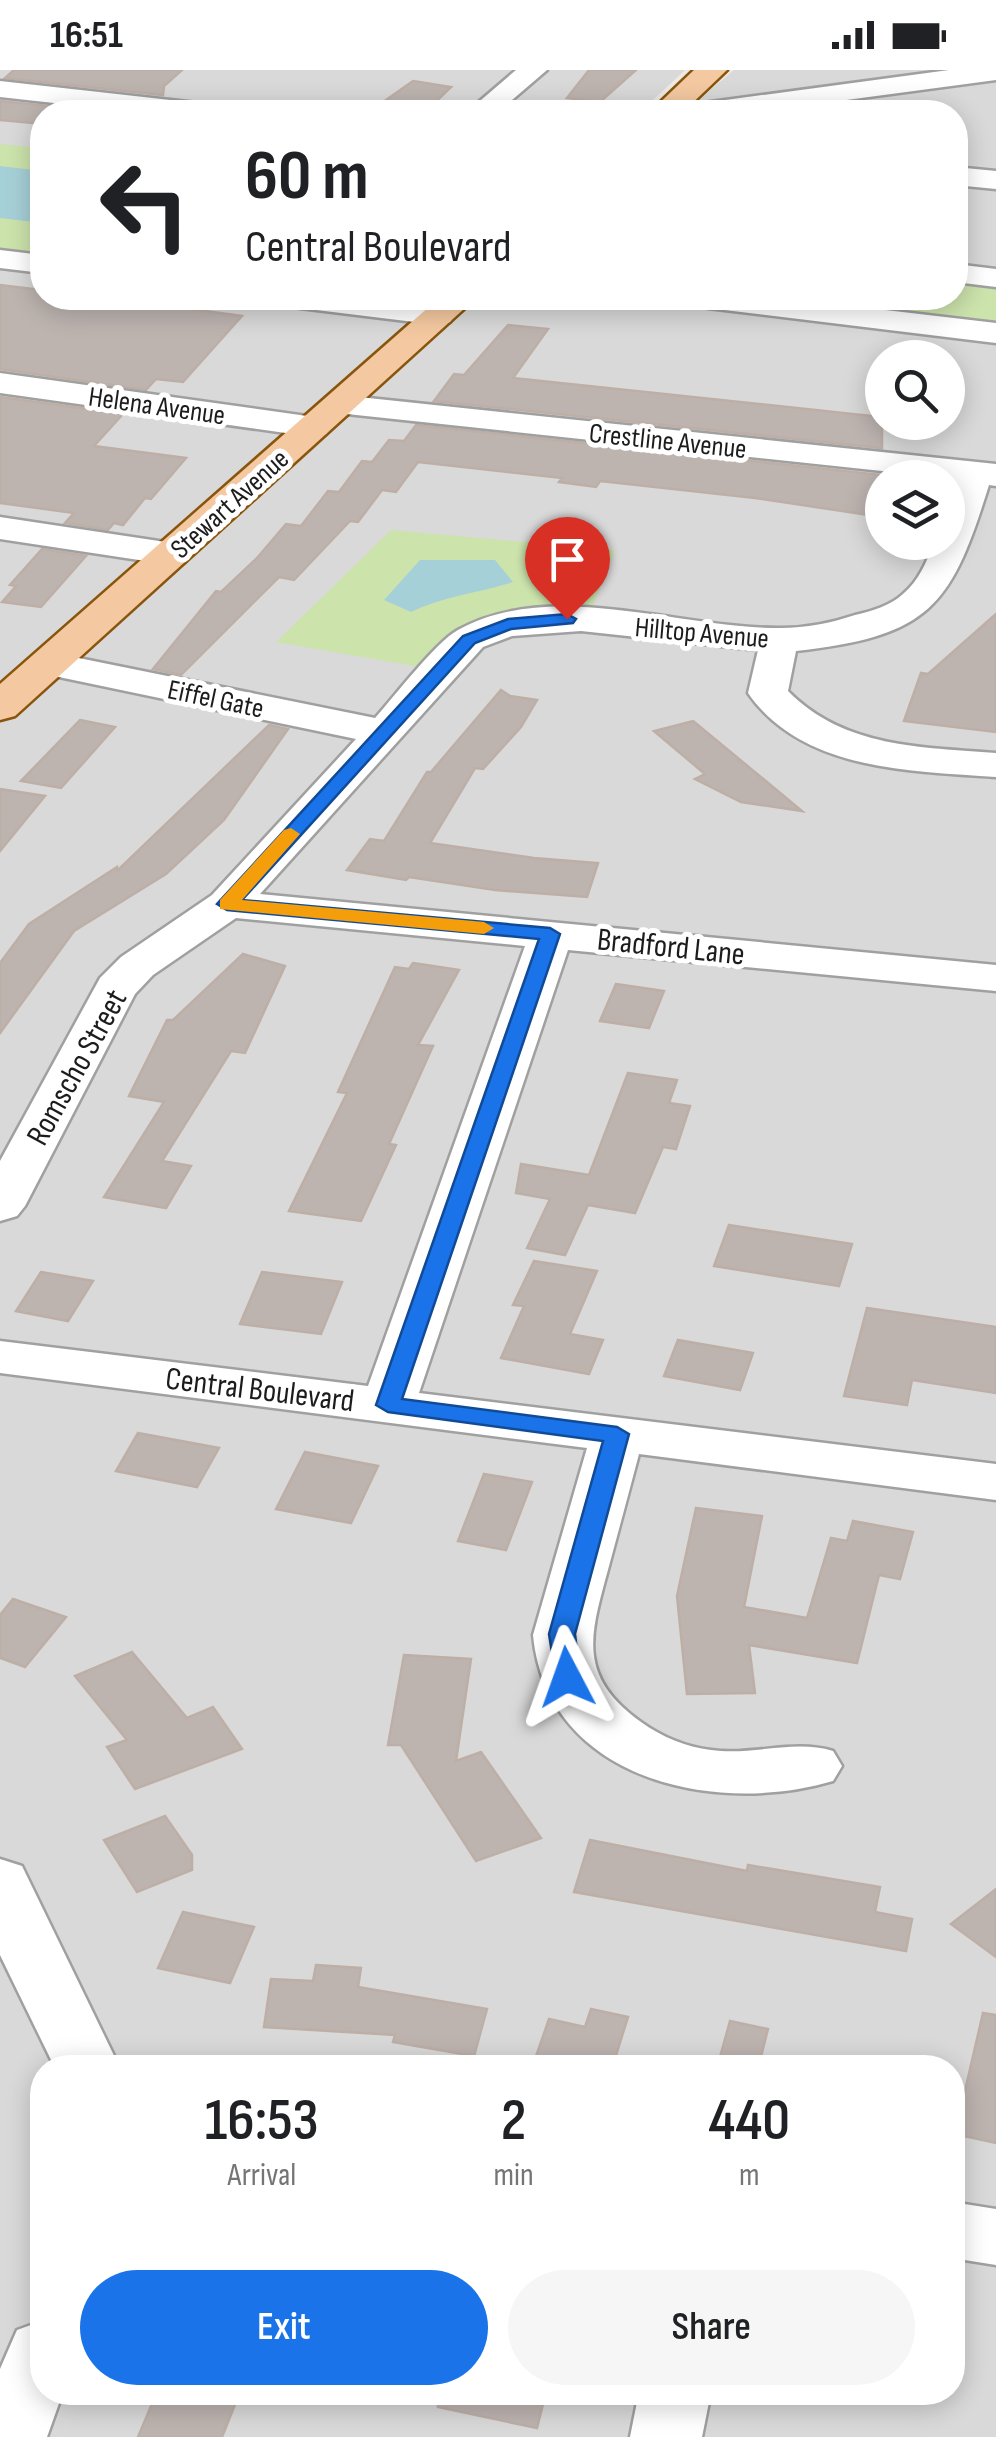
<!DOCTYPE html>
<style>
body{margin:0;font-family:"Sofia Sans Condensed",sans-serif;background:#f6f6f6;color:#202124;height:100vh;display:flex;flex-direction:column;font-size:38px;white-space:nowrap}
*{box-sizing:border-box;margin:0}
p{font-size:32px;color:#757577}
.icon{flex:none;width:55px;height:55px;fill:none;stroke:currentColor;stroke-width:2;stroke-linecap:round;stroke-linejoin:round}
.map{position:relative;flex:1;overflow:hidden}
.drawer{position:absolute;left:30px;top:1985px;width:935px;height:350px;display:flex;flex-direction:column;background:#fff;border-radius:40px;box-shadow:0 5px 25px #0003}
.drawer>*{flex:none}
.hud{position:absolute;left:30px;top:30px;width:938px;height:210px;border-radius:40px;box-shadow:0 5px 25px #0003;background:#fff;color:#202124;overflow:hidden}
.fabs{position:absolute;left:865px;top:270px;display:grid;gap:20px}
.fabs a{display:grid;place-items:center;width:100px;height:100px;border-radius:50%;background:#fff;box-shadow:0 5px 25px #0003;font-size:50px}
.pin{position:absolute;display:grid;place-items:center;width:85px;height:85px;color:#fff;margin:-102px -42px;border-radius:50% 50% 50% 0;rotate:-45deg;box-shadow:0 0 10px #0007}
.pin .icon{rotate:45deg}
.me{position:absolute;width:110px;margin:-55px;rotate:356deg;stroke-linejoin:round;filter:drop-shadow(0 0 8px #0008)}
.turn{display:flex;align-items:center;gap:35px;height:210px;padding:0 50px;font-size:45px}
.turn .icon{width:130px;height:130px;stroke-width:2.5}
.turn b{display:block;font-size:70px;line-height:85px}
.eta{display:flex;justify-content:space-evenly;align-items:center;height:170px;text-align:center}
.eta b{font-size:60px;font-weight:600;line-height:70px}
.button{display:flex;gap:20px;margin-top:auto;padding:20px 50px}
.button a{flex:1;height:115px;border-radius:60px;background:#1a73e8;color:#fff;font-size:40px;font-weight:600;line-height:115px;text-align:center}
.button a+a{background:#f6f6f6;color:#202124}
.status{display:flex;justify-content:space-between;align-items:center;height:70px;padding:0 50px;background:#fff;direction:ltr}
.status svg{height:28px;fill:currentColor}
.map>svg:first-child{display:block}
.residential{fill:#dad9d9;fill-rule:evenodd}
.grass{fill:#cce3ac}
.water{fill:#a6d0d7}
.building{fill:#bdb4b0;stroke:#bdafa6;stroke-width:2.5}
.lines{fill:none;stroke-linecap:round;stroke-linejoin:round}
.minor-casing{stroke:#a0a0a0;stroke-width:5}
.major-casing{stroke:#89550c;stroke-width:5}
.minor{fill:#fff;fill-rule:evenodd}
.major{fill:#f4c9a1;fill-rule:evenodd}
.route{fill:#1a73e8;stroke:#114b97;stroke-width:2.5}
.slow{fill:#f59e0b}
.labels{text-anchor:middle;stroke-width:10;stroke-linejoin:round;paint-order:stroke}
.far-street-label{font-size:28px;fill:#1c1c1c;stroke:#fff}
.street-label{font-size:32px;fill:#1c1c1c;stroke:#fff}
</style>
<div class="status"><b>16:51</b><svg viewBox="0 0 49 12"><path d="M0 12V9h3v3zM5 12V6h3v6zM10 12V3h3v9zM15 12V0h3v12zM26 1h20v11H26zM47 4h2v5h-2z"/></svg></div>
<div class="map">
<svg width="996" height="2367" viewBox="0 0 996 2367">
<rect width="100%" height="100%" fill="#ede9e3"/>
<g class="residential">
<path d="M0,0H685L640,42H42V92L0,86Z"/>
<path d="M734,0H996V202L955,197V42H684Z"/>
<path d="M0,174L42,180V228H638L996,273V2367H0ZM882,288H948V352H882ZM882,408H948V472H882ZM42,1998H952V2322H42Z"/>
</g>
<g class="grass">
<path d="M0,74L42,78V191L0,186Z"/>
<path d="M955,213L996,218V257L758,228H955Z"/>
<path d="M391,460L615,480L588,548L543,544L431,599L276,572Z"/>
</g>
<g class="water">
<path d="M0,96L42,101V153L0,148Z"/>
<path d="M420,490H495L513,512C479,523 443,526 411,542L384,530Z"/>
</g>
<g class="building">
<path d="M14,0H182L164,16L163,25L5,8Z"/>
<path d="M589,0H636L600,32L567,28Z"/>
<path d="M413,11L451,17L425,42H369Z"/>
<path d="M0,31L106,42H42V54L0,50Z"/>
<path d="M0,215L42,220V228H108L242,246L183,312L156,309L146,320L0,299Z"/>
<path d="M508,255L548,259L513,308L882,347V378L434,331L454,304L464,305Z"/>
<path d="M0,327L123,344L94,376L186,388L151,429L145,428L123,455L114,453L108,460L65,453L74,443L0,433Z"/>
<path d="M416,355L882,405V447L755,428L600,411L596,417L559,412L562,408L418,392L396,422L382,420L358,452L350,451L294,510L279,507L181,605L153,599L216,521L221,522L257,488L286,454L301,456L328,421L339,422L362,391L372,392L389,370L404,371Z"/>
<path d="M42,479L86,486L41,537L2,532L16,516L10,515Z"/>
<path d="M996,544V662L904,651L921,603L928,604Z"/>
<path d="M501,620L510,626L537,630L521,657L483,699L475,698L430,773L534,788L598,793L587,827L495,820L409,807L406,810L347,800L370,769L384,771L427,702H431Z"/>
<path d="M80,650L115,657L61,718L21,711Z"/>
<path d="M693,651L802,741L741,732L695,709L705,704L654,661Z"/>
<path d="M269,655L288,659L224,750L166,804L74,861L0,963V893L29,854L117,797V801Z"/>
<path d="M0,719L45,726L0,781Z"/>
<path d="M243,884L285,896L245,983L231,981L162,1091L191,1096L166,1138L104,1127L164,1032L129,1026L167,950H173Z"/>
<path d="M413,893L459,900L418,975L433,976L389,1074L396,1075L361,1151L289,1141L347,1023L338,1022L395,897L409,899Z"/>
<path d="M616,914L664,921L649,958L600,951Z"/>
<path d="M628,1003L677,1010L669,1033L690,1036L676,1079L663,1077L635,1143L588,1135L565,1185L527,1178L550,1129L516,1123L521,1094L589,1105Z"/>
<path d="M729,1155L852,1174L839,1216L714,1196Z"/>
<path d="M534,1191L597,1201L570,1264L603,1270L589,1304L501,1288L524,1236L513,1235Z"/>
<path d="M41,1202L93,1211L68,1251L16,1241Z"/>
<path d="M262,1202L342,1212L321,1264L240,1254Z"/>
<path d="M867,1238L996,1257V1323L912,1310L907,1335L844,1326Z"/>
<path d="M678,1270L753,1283L740,1320L664,1306Z"/>
<path d="M138,1363L219,1378L197,1417L116,1401Z"/>
<path d="M305,1382L378,1396L351,1453L276,1439Z"/>
<path d="M484,1404L532,1412L506,1480L458,1471Z"/>
<path d="M696,1438L762,1446L744,1537L807,1548L831,1468L847,1471L853,1451L913,1462L900,1509L879,1505L857,1593L749,1575L755,1623L687,1624L677,1526Z"/>
<path d="M13,1529L66,1547L25,1597L0,1588V1545Z"/>
<path d="M132,1582L187,1648L213,1637L242,1679L135,1719L107,1677L127,1670L75,1606Z"/>
<path d="M404,1585L471,1589L456,1691L481,1682L541,1768L476,1791L401,1675H388Z"/>
<path d="M165,1746L192,1785V1800L137,1822L104,1770Z"/>
<path d="M590,1770L747,1801L748,1795L880,1817L875,1842L912,1849L906,1881L574,1822Z"/>
<path d="M996,1819V1887L951,1854Z"/>
<path d="M183,1842L254,1857L230,1913L158,1898Z"/>
<path d="M316,1895L361,1898L358,1917L487,1939L474,1986L393,1972L395,1965L264,1957L271,1909L313,1911Z"/>
<path d="M591,1939L628,1947L612,1998H532L549,1949L585,1957Z"/>
<path d="M983,1943L996,1945V2073L955,2064Z"/>
<path d="M730,1951L768,1959L758,1998H717Z"/>
<path d="M157,2322H240L222,2367H138Z"/>
<path d="M439,2322H546L537,2358L438,2337Z"/>
</g>
<g class="lines">
<g class="minor-casing">
<g id="minor">
<path d="M516,0H547L498,42H467Z"/>
<path d="M949,0H996V10L756,42H682L686,36L696,34Z"/>
<path d="M0,11L206,34L216,36L220,42H135L0,27Z"/>
<path d="M955,97L996,101V119L955,115Z"/>
<path d="M0,180L42,185V203L0,198Z"/>
<path d="M955,194L996,199V217L955,212Z"/>
<path d="M284,228C338,225 398,225 450,238L455,245L450,252L439,255L300,238L289,235Z"/>
<path d="M692,228H783L996,253V273L708,238L697,235Z"/>
<path d="M0,303L314,347L326,350L331,357L326,364L314,367L0,323Z"/>
<path d="M340,325L996,394V416L989,415C951,537 930,566 796,581L788,621C844,678 921,677 996,683V707C911,701 802,701 748,623L758,580L581,561L512,566L483,577L260,824L996,895V921L568,880L419,1323L996,1394V1430L639,1384C629,1422 619,1459 609,1496C591,1563 575,1605 641,1652C662,1667 686,1677 711,1680C752,1686 794,1669 833,1681L842,1696L833,1711C715,1746 547,1710 533,1565L587,1378L0,1303V1271L368,1316L525,876L236,848L153,905L135,924L25,1136L17,1146L0,1151V1091L100,908L121,887L212,825L356,669L35,602L30,594L35,586L49,582L375,648C394,627 436,572 458,560C552,508 680,559 781,558C806,558 831,553 855,545C872,541 890,536 903,524C919,511 927,491 934,472H948V433L955,411L948,408L328,342L323,335L328,328Z"/>
<path d="M0,447L172,473L185,476L190,484L185,492L172,495L0,469Z"/>
<path d="M0,1789L22,1796L120,1998H55L0,1885Z"/>
<path d="M952,2132L996,2139V2195L952,2188Z"/>
<path d="M42,2251V2322H63L47,2367H0V2299L17,2260Z"/>
<path d="M639,2322H711L702,2367H630Z"/>
</g>
</g>
<g class="major-casing">
<g id="major">
<path d="M694,0H727L683,42H650Z"/>
<path d="M439,228H476L15,646L0,650V614Z"/>
</g>
</g>
<use href="#minor" class="minor"/>
<use href="#major" class="major"/>
</g>
<path class="route" d="M567,544L576,549L573,553L511,559L475,573L242,830L550,858L560,864L402,1329L617,1357L629,1364L575,1564L580,1607L576,1614H557L549,1564L603,1371L388,1342L376,1335L539,869L227,840L217,834L463,566L508,549Z"/>
<path class="slow" d="M291,758L300,764L242,830L484,852L494,858L484,864L220,839V830L284,760Z"/>
<g class="labels">
<g class="far-street-label">
<text transform="translate(157 335) rotate(8)" y="10">Helena Avenue</text>
<text transform="translate(668 370) rotate(6)" y="10">Crestline Avenue</text>
<text transform="translate(229 433) rotate(-42)" y="10">Stewart Avenue</text>
<text transform="translate(702 562) rotate(5)" y="10">Hilltop Avenue</text>
<text transform="translate(216 628) rotate(12)" y="10">Eiffel Gate</text>
</g>
<g class="street-label">
<text transform="translate(671 876) rotate(6)" y="11">Bradford Lane</text>
<text transform="translate(76 997) rotate(-61)" y="11">Romscho Street</text>
<text transform="translate(260 1319) rotate(7)" y="11">Central Boulevard</text>
</g>
</g>
</svg>
<div class="fabs">
<a><svg class="icon" aria-label="search" viewBox="0 0 24 24"><circle cx="10" cy="10" r="6"/><path d="M15 15l6 6"/></svg></a>
<a><svg class="icon" aria-label="layers" viewBox="0 0 24 24"><path d="M12 4l9 5-9 5-9-5zM3 14l9 5 9-5"/></svg></a>
</div>
<div class="pin" style="left:567px;top:549px;background:#d93025"><svg class="icon" aria-label="arrive" viewBox="0 0 24 24"><path d="M6 21V4h12l-3 4 3 4H6"/></svg></div>
<svg class="me" style="left:567px;top:1607px" viewBox="-20 -20 40 40"><path d="M0-17L14 15 0 8-14 15z" fill="#1a73e8" stroke="#fff" stroke-width="4"/></svg>
<div class="hud">
<div class="turn"><svg class="icon" aria-label="left" viewBox="0 0 24 24"><path d="M17 20v-9H6M10 6l-5 5 5 5"/></svg><div><b>60 m</b>Central Boulevard</div></div>
</div>
<section class="drawer">
<div class="eta">
<div><b>16:53</b><p>Arrival</p></div>
<div><b>2</b><p>min</p></div>
<div><b>440</b><p>m</p></div>
</div>
<div class="button"><a>Exit</a><a>Share</a></div>
</section>
</div>
